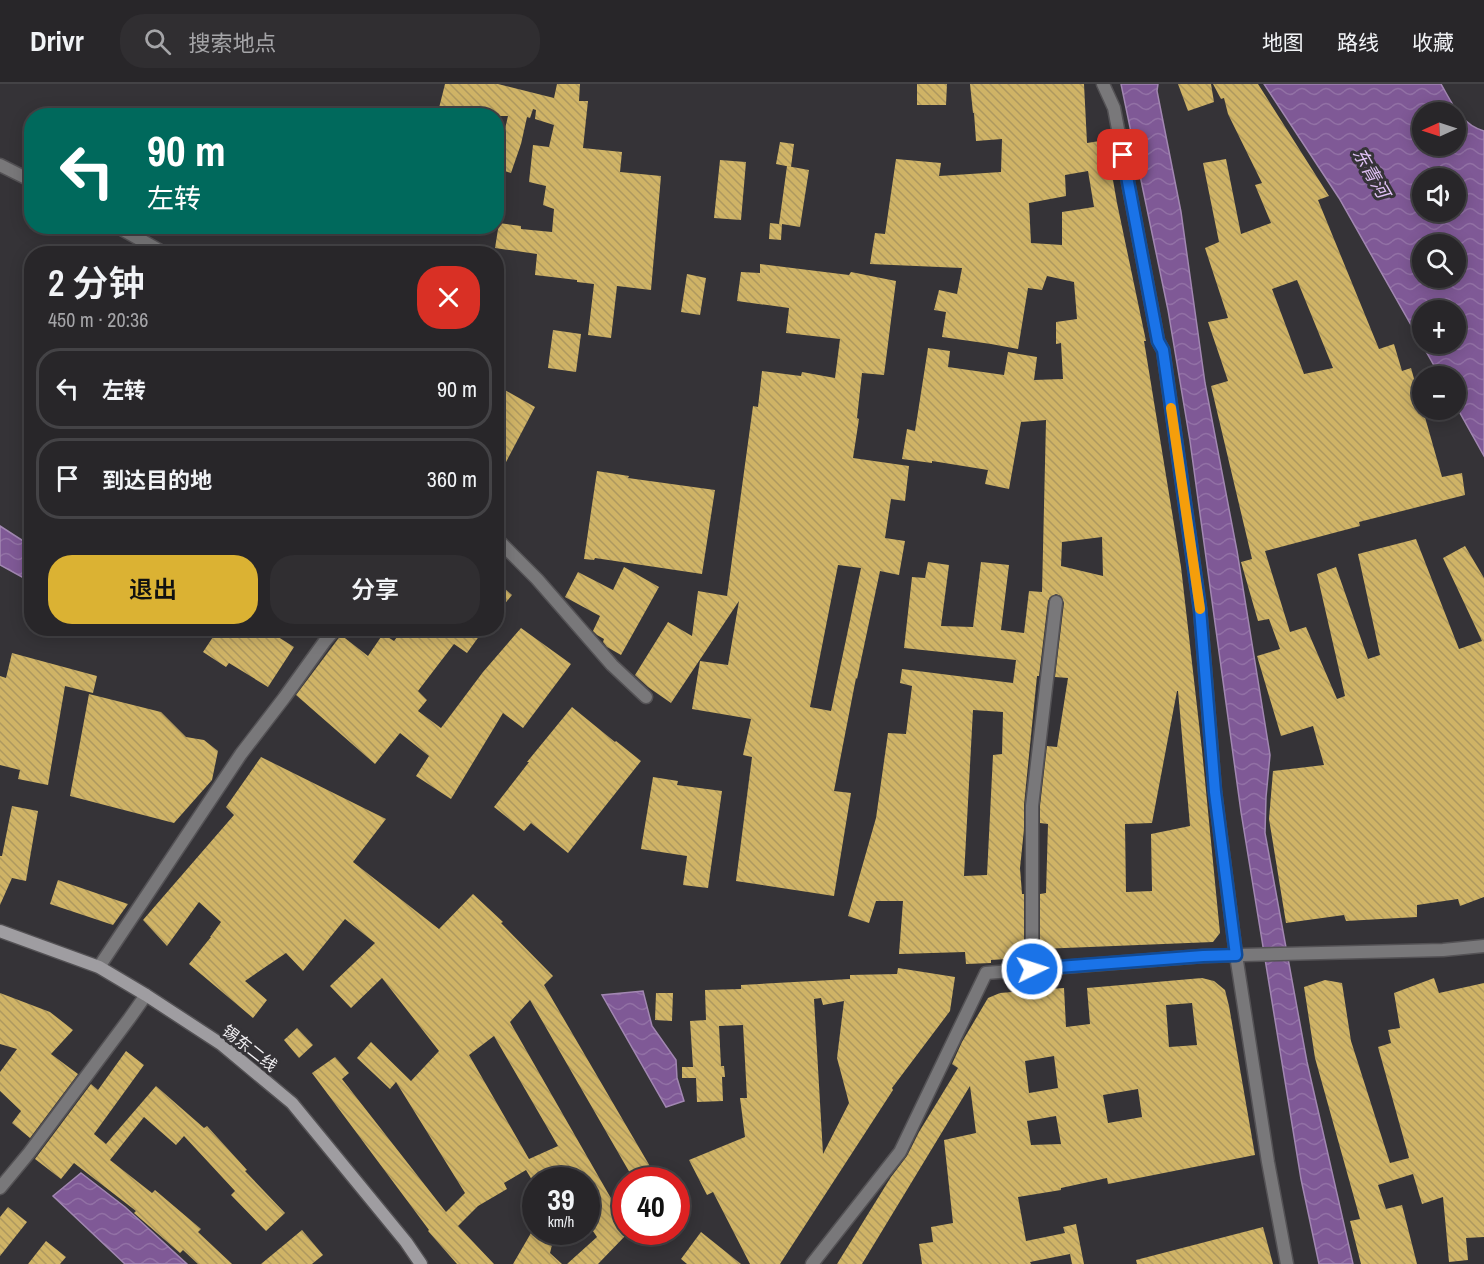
<!DOCTYPE html>
<html lang="zh">
<meta charset="utf-8">
<style>
body{margin:0;font-family:"Archivo Narrow","Noto Sans SC",sans-serif;background:#302e31;color:#f1f3f6;height:100vh;display:flex;flex-direction:column;font-size:22px;white-space:nowrap}
*{box-sizing:border-box;margin:0}
p{font-size:20px;color:#a5a5a8}
.icon{flex:none;width:33px;height:33px;fill:none;stroke:currentColor;stroke-width:2;stroke-linecap:round;stroke-linejoin:round}
.map{position:relative;flex:1;overflow:hidden}
.drawer{position:absolute;left:24px;top:162px;width:480px;height:390px;display:flex;flex-direction:column;background:#282629;border-radius:24px;box-shadow:0 3px 15px #0003,0 0 0 2px #444346}
.drawer>*{flex:none}
.guide{position:absolute;left:24px;top:24px;width:480px;height:126px;border-radius:24px;box-shadow:0 3px 15px #0003,0 0 0 2px #444346;background:#00695c;color:#fff;overflow:hidden}
.needle{width:39px;rotate:267deg}
.controls{position:absolute;left:1412px;top:18px;display:grid;gap:12px}
.controls a{display:grid;place-items:center;width:54px;height:54px;border-radius:50%;background:#282629;box-shadow:0 3px 15px #0003,0 0 0 2px #444346;font-size:30px}
.speed{position:absolute;left:522px;top:1083px;display:flex;gap:12px;font-size:30px;font-weight:700;text-align:center}
.speed>*{display:grid;place-content:center;width:78px;height:78px;border-radius:50%;background:#282629;box-shadow:0 3px 15px #0003,0 0 0 2px #444346;line-height:1}
.speed small{font-size:15px;font-weight:400}
.speed .limit{border:9px solid #d22;background:#fff;color:#111}
.pin{position:absolute;display:grid;place-items:center;width:51px;height:51px;color:#fff;margin:-26px;border-radius:12px;box-shadow:0 3px 9px #0006}
.me{position:absolute;width:66px;margin:-33px;rotate:86deg;stroke-linejoin:round;filter:drop-shadow(0 0 4px #0008)}
.turn{display:flex;align-items:center;gap:21px;height:126px;padding:0 24px;font-size:27px}
.turn .icon{width:78px;height:78px;stroke-width:2.5}
.turn b{display:block;font-size:42px;line-height:51px}
.round{display:grid;place-items:center;flex:none;width:63px;height:63px;border-radius:24px;background:#302e31}
.overview{display:flex;align-items:center;justify-content:space-between;height:102px;padding:0 24px}
h1{font-size:36px;font-weight:600;line-height:45px}
.cta{display:flex;gap:12px;margin-top:auto;padding:12px 24px}
.cta a{flex:1;height:69px;border-radius:24px;background:#dbb233;color:#111;font-size:24px;font-weight:600;line-height:69px;text-align:center}
.cta a+a{background:#302e31;color:#f1f3f6}
ul{padding:0;list-style:none}
li{display:flex;align-items:center;gap:18px;height:81px;margin:0 12px 9px;padding:0 12px;border:3px solid #444346;border-radius:24px}
li div{flex:1}
li b{display:block;font-size:22px}
li em{font-style:normal}
header{display:flex;align-items:center;gap:36px;box-sizing:border-box;height:84px;padding:0 30px;background:#282629;border-bottom:2px solid #444346}
header strong{font-size:28px}
nav{display:flex;gap:33px;margin-inline-start:auto;font-size:21px}
.search{width:420px;height:54px;background:#302e31;display:flex;align-items:center;gap:15px;box-sizing:border-box;padding:0 21px;border-radius:24px;color:#a5a5a8;font-size:22px}
.map>svg:first-child{display:block}
.water{fill:url(#water-waves);stroke:#a287b2;stroke-width:1.5;fill-rule:evenodd}
.building{fill:url(#building-back-hatch);fill-rule:evenodd}
.lines{fill:none;stroke-linecap:round;stroke-linejoin:round}
.minor-casing{stroke:#545255;stroke-width:15}
.tertiary-casing{stroke:#545255;stroke-width:15}
.secondary-casing{stroke:#545255;stroke-width:15}
.minor{stroke:#79787a;stroke-width:12}
.tertiary{stroke:#79787a;stroke-width:12}
.secondary{stroke:#9f9da1;stroke-width:12}
.route-casing{stroke:#114b97;stroke-width:15}
.route{stroke:#1a73e8;stroke-width:10}
.slow{stroke:#f59e0b;stroke-width:10}
.labels{text-anchor:middle;stroke-width:6;stroke-linejoin:round;paint-order:stroke}
.street-label{font-size:16px;fill:#f4f2f5;stroke:#353337}
.water-label{font-size:18px;font-style:italic;fill:#e1c2f6;stroke:#353337}
</style>
<header>
<strong>Drivr</strong>
<div class="search"><svg class="icon" aria-label="search" viewBox="0 0 24 24"><circle cx="10" cy="10" r="6"/><path d="M15 15l6 6"/></svg>搜索地点</div>
<nav><a>地图</a><a>路线</a><a>收藏</a></nav>
</header>
<div class="map">
<svg width="1484" height="1180" viewBox="0 0 1484 1180">
<defs>
<pattern id="water-waves" width="16" height="10" patternUnits="userSpaceOnUse" patternTransform="scale(1.5)"><rect width="16" height="10" fill="#7f5996"/><path d="M0 5q4-4 8 0t8 0" fill="none" stroke="#9271a5"/></pattern>
<pattern id="building-back-hatch" width="6" height="6" patternUnits="userSpaceOnUse" patternTransform="scale(1.5)"><rect width="6" height="6" fill="#cfb366"/><path d="M-1 5l2 2M0 0l6 6M5-1l2 2" fill="none" stroke="#ae985f"/></pattern>
</defs>
<rect width="100%" height="100%" fill="#353337"/>
<g class="water">
<path d="M1121,0H1158L1157,7L1181,128L1205,299L1237,467L1270,671L1266,713L1265,749L1307,978L1353,1180H1319L1301,1095L1241,728L1190,357L1168,226Z"/>
<path d="M1264,0H1441C1452,19 1461,41 1484,47V372L1455,320V292H1440L1339,114ZM1422,28H1455V62H1422ZM1422,94H1455V128H1422ZM1422,160H1455V194H1422ZM1422,226H1455V260H1422Z"/>
<path d="M0,442L31,462V498L0,481Z"/>
<path d="M643,907L652,942L676,976L677,994L684,1017L666,1023L602,911Z"/>
<path d="M81,1089L125,1123L187,1180H125L53,1112Z"/>
</g>
<g class="building">
<path d="M445,0H498L554,14L557,0H580L579,17H588L583,64L622,68L620,88L661,92L651,206L617,202L611,254L588,251L594,200L577,198V196L535,191L537,170L495,164L499,139L521,142V145L552,148L554,125L543,121L546,102L529,98L533,61L549,63L554,41L535,35L536,26L533,25L530,34L527,33L521,60L511,89L496,84V76L503,59L502,58L508,32H437Z"/>
<path d="M917,0H947L946,21H917Z"/>
<path d="M970,0H1084L1087,59L1106,56L1117,119L1146,257H1144L1181,483L1202,666L1220,849L1213,858L1040,865V810L1046,809L1048,740L1040,739V722L1047,662L1057,663L1068,594L1055,593L1064,519L1061,512L1056,510L1050,513L1048,517L1039,592H1037L1024,721V745L1020,784L1022,810H1024V874L991,876V879L966,880L965,868L899,870L903,817H876L869,839L848,832L876,734L888,649L906,650L912,602L900,599L902,585L1013,599L1016,576L904,564L912,493L925,494L928,478L949,481L941,542L973,543L981,478L1009,481L1001,546L1024,549L1029,507L1042,508L1046,336L1021,338L1009,405L985,400L988,386L932,377V379L902,375L907,345L915,347L928,264L950,267L948,283L1004,291L1008,268L1037,273L1034,296L1063,295L1061,259L1056,260V238L1077,235L1074,198L1047,192L1042,206L1028,204L1018,265L991,260L942,253L946,228L934,226L939,206L957,210L962,184L870,180L875,149L885,150L896,75L941,79L939,92L1001,88L1002,55L976,57L974,29H973ZM1088,87L1094,123L1062,128V161L1031,159L1029,119L1066,112L1065,91ZM1102,453L1103,492L1061,482L1062,458ZM1177,607H1178L1190,742L1151,750L1152,807L1126,808L1125,740L1152,739ZM973,626L1003,628L1002,670L993,671L987,791L964,792Z"/>
<path d="M1178,0H1211L1214,18L1188,27Z"/>
<path d="M1213,0H1258L1329,112L1318,116L1379,265L1394,260L1402,287L1411,284L1442,393L1462,389L1465,411L1359,438L1360,442L1265,467L1290,548L1306,543L1337,615L1345,612L1317,490L1336,483L1368,575L1380,571L1358,470L1416,455L1459,565L1482,557L1443,474L1465,462L1484,494V813L1460,822L1458,815L1417,821V833L1346,837L1344,831L1286,839L1269,735L1273,687L1324,681L1313,642L1281,652L1257,572L1280,565L1269,535L1258,537L1241,478L1252,475L1211,302L1228,297L1208,238L1228,234L1205,164L1219,158L1203,79L1226,75L1241,150L1271,139L1255,101L1262,99L1228,30L1224,14L1221,15ZM1297,196L1333,284L1304,290L1272,205Z"/>
<path d="M780,58L794,60L791,83L776,80Z"/>
<path d="M720,76L746,78L741,136L714,134Z"/>
<path d="M787,82L809,86L800,143L782,140L781,156L769,155L770,139L779,140Z"/>
<path d="M760,180L849,191L851,188L896,197L884,291L862,289L857,334L859,335L853,374L909,382L905,417L891,415L885,454L905,457L899,491L880,487L857,595L856,594L834,707L851,709L834,812L736,797L752,673L743,671L751,635L692,625L700,577L728,581L739,517L671,619L648,603L635,591L668,538L692,552L698,507L727,512L753,322L758,323L762,287L801,292L802,288L835,294L840,255L786,249L789,224L737,217L741,188L760,189ZM838,481L861,484L831,627L810,623Z"/>
<path d="M687,190L706,194L700,231L681,228Z"/>
<path d="M553,246L581,250L576,288L548,284Z"/>
<path d="M496,301L535,323L496,397Z"/>
<path d="M597,387L629,392L628,394L715,406L702,490L595,474L594,476L584,475Z"/>
<path d="M624,483L659,503L621,571L607,563L603,558L604,555L597,551L593,547L600,532L565,513L578,488L613,506Z"/>
<path d="M496,497L512,511L496,530Z"/>
<path d="M219,544H264L294,563L268,603L229,579L226,583L203,568Z"/>
<path d="M404,544H485L467,569L454,560L418,607L427,616L418,627L441,644L483,588L521,544L571,580L523,644L503,629L451,715L416,692L429,672L400,649L375,680L296,611L341,551L368,572L383,550L394,557Z"/>
<path d="M12,569L97,592L93,609L65,602L48,701L18,695L20,686L0,681V592L6,594Z"/>
<path d="M89,610L161,628L186,653L204,656L218,667L212,696L174,739L70,712Z"/>
<path d="M572,623L615,658L616,657L641,677L568,769L531,739L524,747L494,723L529,678H527Z"/>
<path d="M261,673L386,735L353,778L439,845L473,810L503,838L501,839L553,892L544,901L658,1096H634L530,916L510,938L620,1130L626,1125V1151L598,1180H567L597,1153L586,1137V1096H532L526,1086L504,1099L507,1105L478,1122L458,1142L494,1180H457L428,1147L429,1146L312,989L335,973L349,989L342,995L446,1128L465,1109L396,998L390,1005L357,974L371,958L411,997L439,967L382,894L351,924L330,902L375,859L345,835L303,887L286,869L245,897L267,916L253,934L189,880L211,853H210L221,838L199,818L167,862L143,836L234,731L226,723ZM494,952L558,1062L529,1075L469,971Z"/>
<path d="M653,693L678,697L677,701L722,707L708,804L683,801L687,772L641,765Z"/>
<path d="M12,722L38,727L26,797L12,794L0,821V772H2Z"/>
<path d="M58,796L128,820L113,841L50,820Z"/>
<path d="M898,884L955,893L950,927L892,1004L893,1006L780,1180H750L713,1108L707,1111L689,1076L745,1053L740,1014H747L743,941L719,942L721,982H724L725,993H722L723,1017L697,1018L696,994H682V983H693L690,937L706,936L705,906L741,905V901L850,895V891L897,890ZM821,914L823,921L844,917L837,974L849,1019L823,1070L814,915Z"/>
<path d="M1202,894L1214,897L1225,906L1229,922L1255,1071L1108,1100L1107,1094L1061,1104V1106L1018,1113L1026,1157L1065,1149L1063,1143L1076,1140L1084,1180H1072L1070,1170L1030,1178L1031,1180H922L919,1160L933,1158L931,1143L953,1139L944,1056L976,1049L970,1002L862,1180H837L891,1093L907,1072L919,1048L958,984L952,980L962,958L988,914L1000,909L1064,904L1066,943L1090,940L1087,904ZM1192,919L1197,961L1169,963L1166,921ZM1054,972L1058,1004L1029,1009L1025,977ZM1138,1005L1142,1033L1108,1039L1103,1011ZM1056,1032L1061,1060L1031,1061L1027,1037Z"/>
<path d="M1434,894L1439,909L1484,899V1153L1466,1154L1468,1176L1449,1178L1443,1113L1422,1120L1413,1090L1378,1101L1386,1125L1402,1121L1417,1180H1361L1350,1137L1360,1135L1315,974L1304,903L1325,896L1342,899L1351,957L1390,1079L1409,1074L1378,963L1391,959L1388,946L1400,944L1394,909Z"/>
<path d="M0,909L50,928L73,946L51,970L78,990L30,1054L12,1039L21,1027L0,1007V988L17,965L0,960Z"/>
<path d="M656,909H673L672,937L655,936Z"/>
<path d="M297,944L313,961L299,974L284,956Z"/>
<path d="M126,967L144,981L94,1050L106,1060L156,1002L204,1044L207,1042L247,1086L245,1087L285,1129L266,1147L231,1111L235,1107L184,1052L176,1061L144,1033L110,1076L152,1109L155,1106L201,1145L198,1148L232,1180H198L183,1166L180,1169L134,1129L136,1127L74,1079L61,1095L35,1075L91,1000L98,1006Z"/>
<path d="M8,1123L27,1138L0,1172V1133Z"/>
<path d="M1263,1143L1273,1180H1137L1136,1176Z"/>
<path d="M302,1146L323,1171L312,1180H261Z"/>
<path d="M701,1148L741,1180H687L681,1175Z"/>
<path d="M531,1149L552,1161L550,1169L562,1180H513Z"/>
<path d="M46,1157L66,1173L60,1180H28Z"/>
</g>
<g class="lines">
<g class="minor-casing">
<g id="minor">
<path d="M1103,0L1114,24L1158,257L1163,266L1200,525L1215,708L1236,871L1268,1078L1287,1180"/>
<path d="M0,81L32,97"/>
<path d="M116,142L166,170"/>
<path d="M496,454L537,495L612,581L646,613"/>
<path d="M99,883L241,670L284,614L325,557L336,544"/>
<path d="M1032,885V722L1056,518"/>
<path d="M0,1104L29,1069L129,935L146,911"/>
</g>
</g>
<g class="tertiary-casing">
<path id="tertiary" d="M812,1180L900,1068L986,889L1203,872L1443,866L1484,862"/>
</g>
<g class="secondary-casing">
<path id="secondary" d="M0,847L99,883L146,911L221,960L292,1019L406,1158L421,1180"/>
</g>
<use href="#minor" class="minor"/>
<use href="#tertiary" class="tertiary"/>
<use href="#secondary" class="secondary"/>
</g>
<g class="lines">
<g class="route-casing">
<path id="route" d="M1032,885L1203,872L1236,871L1215,708L1200,525L1163,266L1158,257L1123,71"/>
</g>
<use href="#route" class="route"/>
<path class="slow" d="M1171,324L1200,525"/>
</g>
<g class="labels">
<g class="street-label">
<text transform="translate(250 964) rotate(38)" y="6">锡东二线</text>
</g>
<g class="water-label">
<text transform="translate(1371 89) rotate(60)" y="6">东青河</text>
</g>
</g>
</svg>
<div class="controls">
<a><svg class="needle" viewBox="-14 -14 28 28"><path d="M0-13l5 13h-10z" fill="#e53935"/><path d="M0 13l5-13h-10z" fill="#a5a5a8"/></svg></a>
<a><svg class="icon" aria-label="sound" viewBox="0 0 24 24"><path d="M4 9h4l5-4v14l-5-4H4zM17 9q2 3 0 6"/></svg></a>
<a><svg class="icon" aria-label="search" viewBox="0 0 24 24"><circle cx="10" cy="10" r="6"/><path d="M15 15l6 6"/></svg></a>
<a>+</a>
<a>−</a>
</div>
<div class="speed"><div>39<small>km/h</small></div><div class="limit">40</div></div>
<div class="pin" style="left:1123px;top:71px;background:#d93025"><svg class="icon" aria-label="arrive" viewBox="0 0 24 24"><path d="M6 21V4h12l-3 4 3 4H6"/></svg></div>
<svg class="me" style="left:1032px;top:885px" viewBox="-20 -20 40 40"><circle r="17" fill="#1a73e8" stroke="#fff" stroke-width="3"/><path d="M0-11L8 9 0 5-8 9z" fill="#fff"/></svg>
<div class="guide">
<div class="turn"><svg class="icon" aria-label="left" viewBox="0 0 24 24"><path d="M17 20v-9H6M10 6l-5 5 5 5"/></svg><div><b>90 m</b>左转</div></div>
</div>
<section class="drawer">
<div class="overview"><div><h1>2 分钟</h1><p>450 m · 20:36</p></div><a class="round" style="background:#d93025;color:#fff"><svg class="icon" aria-label="close" viewBox="0 0 24 24"><path d="M6 6l12 12M18 6L6 18"/></svg></a></div>
<ul>
<li><svg class="icon" aria-label="left" viewBox="0 0 24 24"><path d="M17 20v-9H6M10 6l-5 5 5 5"/></svg><div><b>左转</b></div><em>90 m</em></li>
<li><svg class="icon" aria-label="arrive" viewBox="0 0 24 24"><path d="M6 21V4h12l-3 4 3 4H6"/></svg><div><b>到达目的地</b></div><em>360 m</em></li>
</ul>
<div class="cta"><a>退出</a><a>分享</a></div>
</section>
</div>
